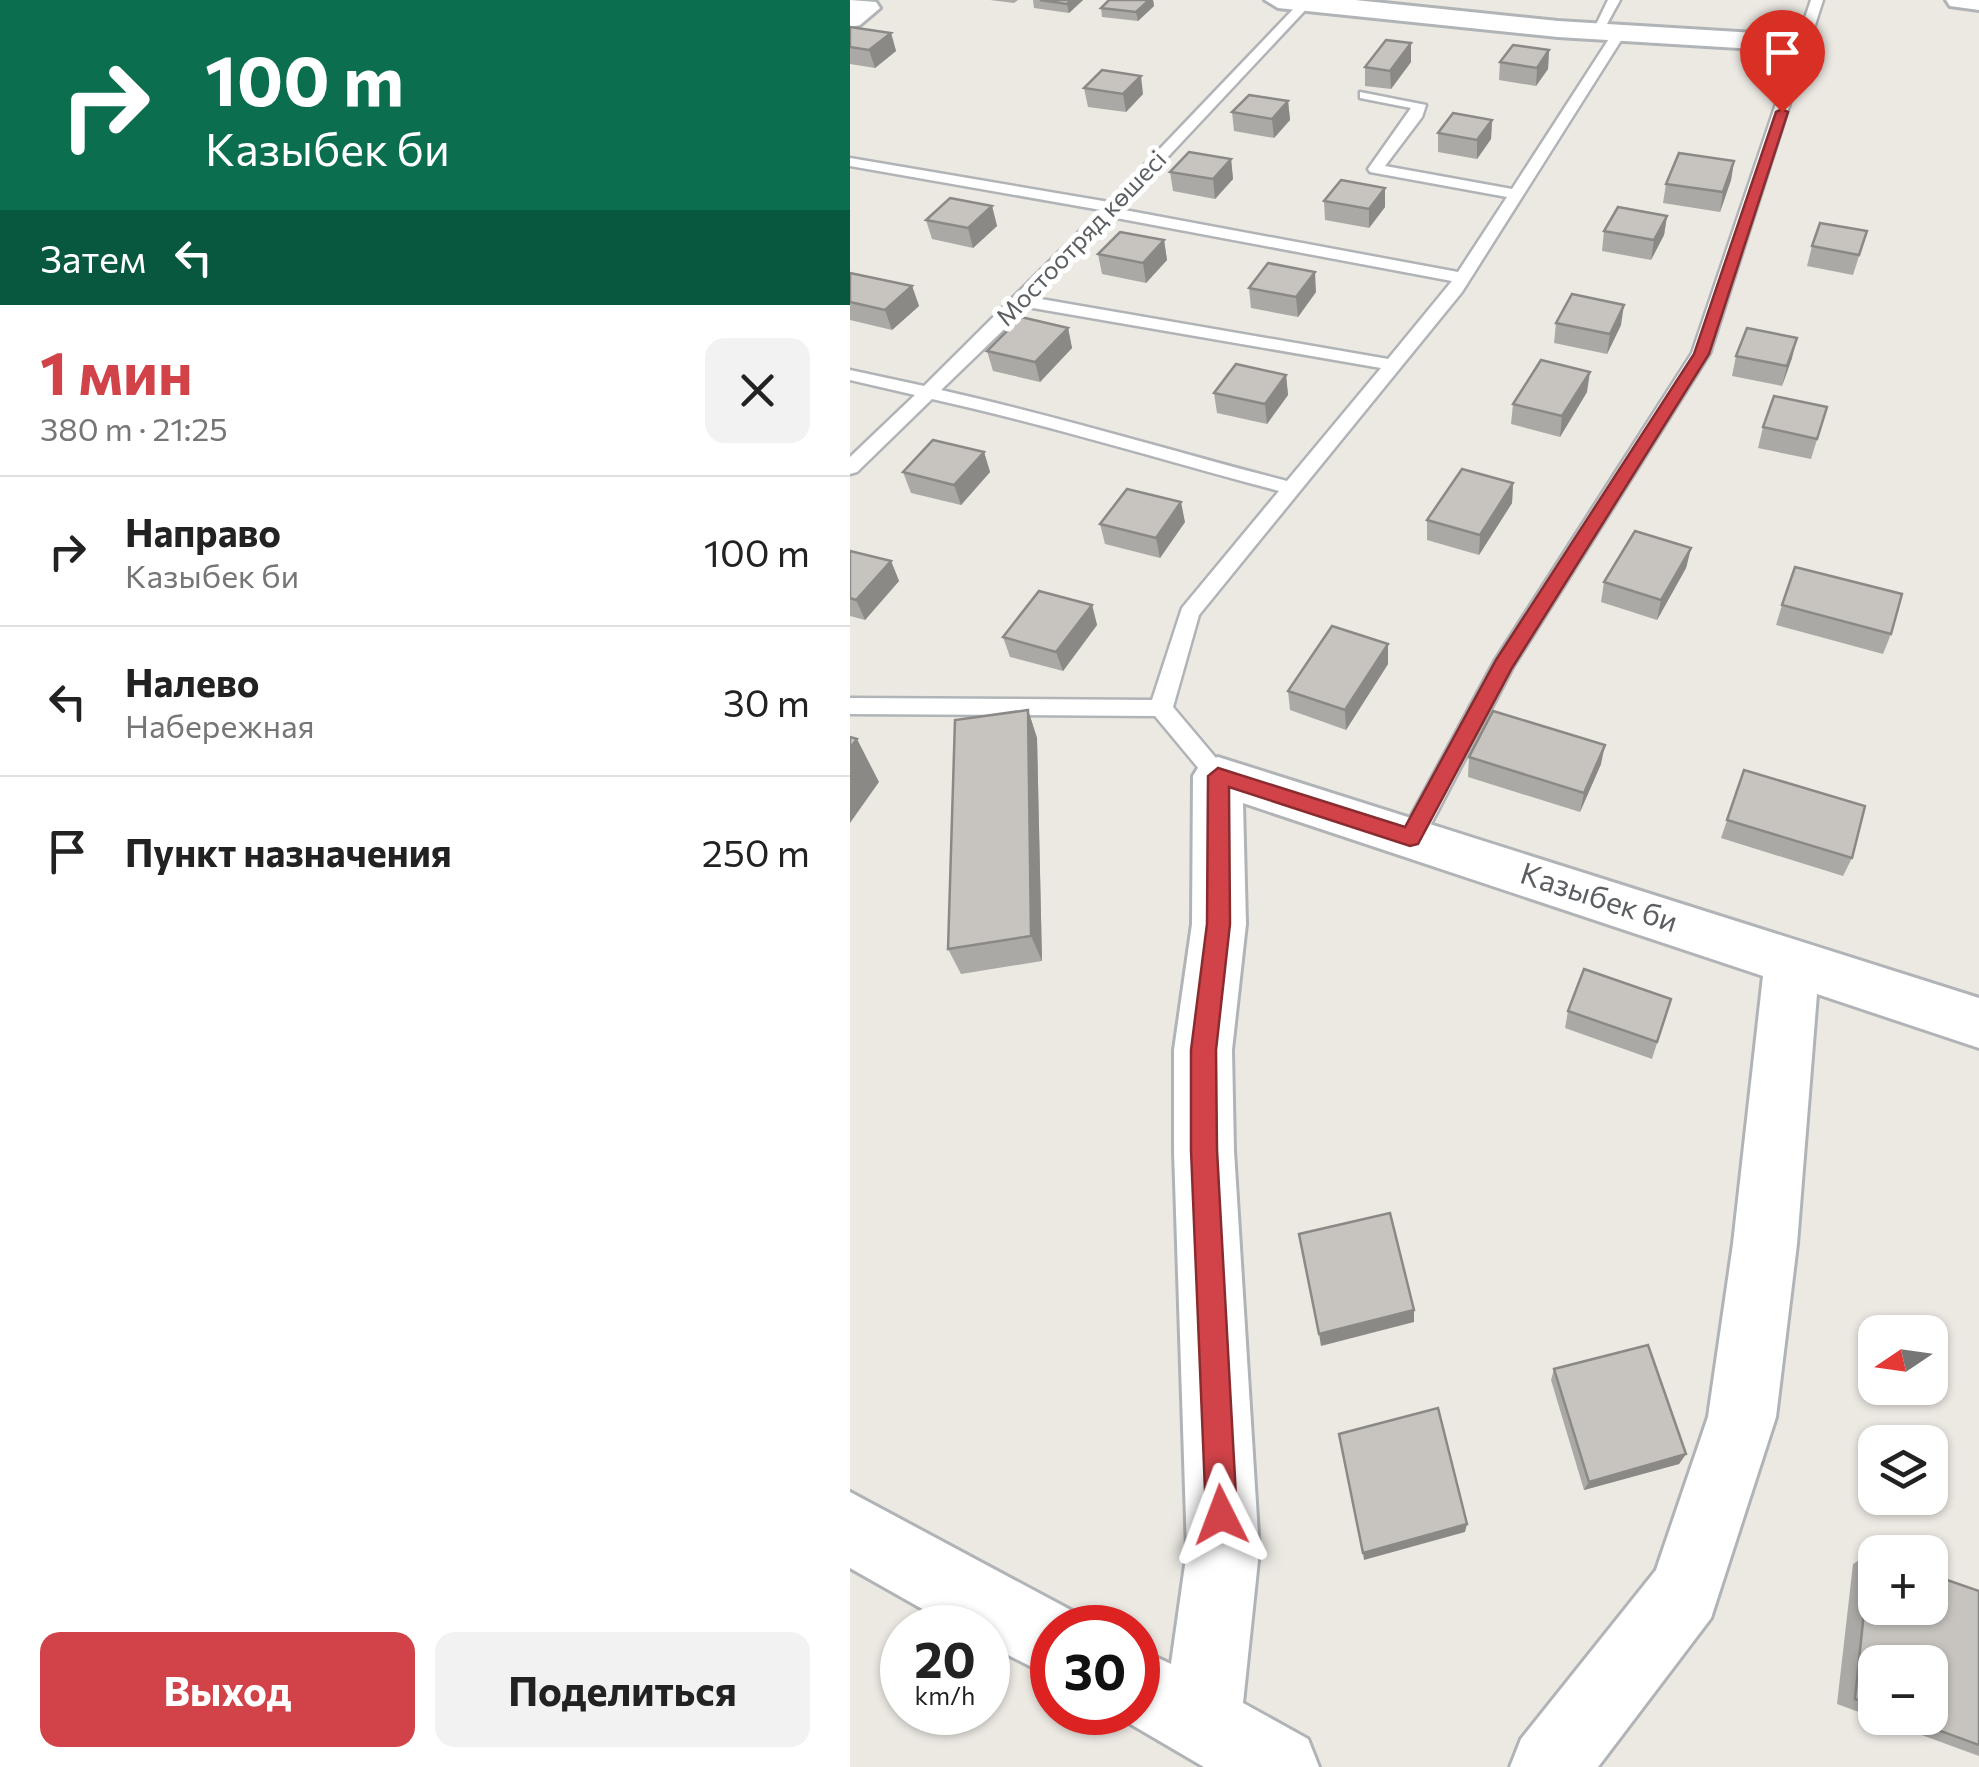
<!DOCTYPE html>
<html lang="ru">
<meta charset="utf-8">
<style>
body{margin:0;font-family:Commissioner,sans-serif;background:#f2f2f2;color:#222;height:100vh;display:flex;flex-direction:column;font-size:38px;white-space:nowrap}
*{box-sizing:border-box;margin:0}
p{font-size:32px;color:#767676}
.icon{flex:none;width:55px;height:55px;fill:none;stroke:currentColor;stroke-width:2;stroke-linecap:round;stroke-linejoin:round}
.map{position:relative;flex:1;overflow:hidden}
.details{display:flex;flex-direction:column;background:#fff;width:850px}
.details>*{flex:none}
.top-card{background:#0b6e4f;color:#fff;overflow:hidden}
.needle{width:65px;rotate:257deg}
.controls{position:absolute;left:1008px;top:1315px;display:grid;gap:20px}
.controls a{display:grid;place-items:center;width:90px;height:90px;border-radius:20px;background:#fff;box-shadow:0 2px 8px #0004;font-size:50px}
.speed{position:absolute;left:30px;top:1605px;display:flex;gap:20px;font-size:50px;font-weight:700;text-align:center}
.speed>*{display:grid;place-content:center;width:130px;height:130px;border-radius:50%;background:#fff;box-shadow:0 2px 8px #0004;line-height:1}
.speed small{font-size:25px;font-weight:400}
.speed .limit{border:15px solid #d22;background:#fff;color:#111}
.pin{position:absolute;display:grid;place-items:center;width:85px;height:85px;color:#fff;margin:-102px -42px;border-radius:50% 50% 50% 0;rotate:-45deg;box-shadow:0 0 10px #0007}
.pin .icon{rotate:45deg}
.me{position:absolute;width:110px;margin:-55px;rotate:357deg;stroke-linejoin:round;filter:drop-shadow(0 0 8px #0008)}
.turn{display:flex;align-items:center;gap:35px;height:210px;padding:0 40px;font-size:45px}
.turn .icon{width:130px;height:130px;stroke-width:2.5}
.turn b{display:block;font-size:70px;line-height:85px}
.then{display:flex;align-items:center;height:95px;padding:0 40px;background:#0003;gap:20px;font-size:38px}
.round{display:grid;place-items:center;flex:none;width:105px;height:105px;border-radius:20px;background:#f2f2f2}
.overview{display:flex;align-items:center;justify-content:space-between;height:170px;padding:0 40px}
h1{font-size:60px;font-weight:700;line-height:75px;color:#d24349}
.cta{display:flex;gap:20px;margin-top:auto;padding:20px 40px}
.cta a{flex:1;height:115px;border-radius:20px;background:#d24349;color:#fff;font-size:40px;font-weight:700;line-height:115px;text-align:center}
.cta a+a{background:#f2f2f2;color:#222}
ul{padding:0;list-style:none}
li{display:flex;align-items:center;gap:30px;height:150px;padding:0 40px;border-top:2px solid #e0e0e0}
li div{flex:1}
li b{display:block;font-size:38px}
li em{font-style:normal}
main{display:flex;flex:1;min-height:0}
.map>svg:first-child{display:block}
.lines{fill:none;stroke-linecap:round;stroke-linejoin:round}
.service-casing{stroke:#b0b4b7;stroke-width:5}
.minor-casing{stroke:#b0b4b7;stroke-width:6}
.service{fill:#fff;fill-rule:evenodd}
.minor{fill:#fff;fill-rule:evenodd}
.wall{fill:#aba9a5;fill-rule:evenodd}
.shaded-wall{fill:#8b8986}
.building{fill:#c7c4c0;stroke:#8b8986;stroke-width:2.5}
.route{fill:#d24349;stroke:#882c2f;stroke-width:2.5}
.labels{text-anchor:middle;stroke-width:10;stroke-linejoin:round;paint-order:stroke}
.far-street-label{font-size:25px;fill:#5b5f62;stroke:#fff}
.street-label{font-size:30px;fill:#5b5f62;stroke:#fff}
</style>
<main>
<section class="details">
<div class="top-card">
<div class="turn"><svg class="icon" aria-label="right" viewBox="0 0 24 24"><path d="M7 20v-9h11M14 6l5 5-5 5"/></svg><div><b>100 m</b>Казыбек би</div></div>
<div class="then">Затем<svg class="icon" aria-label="left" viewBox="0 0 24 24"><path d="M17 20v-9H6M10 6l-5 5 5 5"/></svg></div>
</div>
<div class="overview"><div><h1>1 мин</h1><p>380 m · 21:25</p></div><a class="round"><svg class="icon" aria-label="close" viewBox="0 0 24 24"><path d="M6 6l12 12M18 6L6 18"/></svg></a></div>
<ul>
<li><svg class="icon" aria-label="right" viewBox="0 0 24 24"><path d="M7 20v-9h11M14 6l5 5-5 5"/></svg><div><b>Направо</b><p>Казыбек би</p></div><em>100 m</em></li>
<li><svg class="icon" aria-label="left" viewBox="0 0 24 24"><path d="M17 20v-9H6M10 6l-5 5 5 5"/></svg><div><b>Налево</b><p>Набережная</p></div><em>30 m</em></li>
<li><svg class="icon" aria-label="arrive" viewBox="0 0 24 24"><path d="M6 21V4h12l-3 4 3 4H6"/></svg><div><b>Пункт назначения</b></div><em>250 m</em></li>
</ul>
<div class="cta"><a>Выход</a><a>Поделиться</a></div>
</section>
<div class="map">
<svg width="1129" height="1767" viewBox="0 0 1129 1767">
<rect width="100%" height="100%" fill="#ece9e3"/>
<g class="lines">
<g class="service-casing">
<g id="service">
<path d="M452,0L462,3L269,209L608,272L657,197L520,172L518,169L561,108L510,98V92L576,105L572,117L535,166L662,189L766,28L777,31L612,292L349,615L323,707L376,770L380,776L376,782H360L305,716L0,714V698L302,700L332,608L429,491C313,460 199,425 82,399L7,472L0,474V457L65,395L0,380V370L74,386L251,210L0,166V158L259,202ZM261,217L602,281L538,359L185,298ZM177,307L531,368L437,481C321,451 208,416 91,390Z"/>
<path d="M758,0H770L752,33H742Z"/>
<path d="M961,0H973L860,353L663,667L570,845H552L549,838L645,660L842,353Z"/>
</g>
</g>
<g class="minor-casing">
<g id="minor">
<path d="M0,0L26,2L30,8L10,25L0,27Z"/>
<path d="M415,0H505L708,21L955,36L969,44L955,52L708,37L428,8Z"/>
<path d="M1096,0H1129V10L1100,6Z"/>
<path d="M368,757L1129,998V1048L967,994L947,1244L926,1417L861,1618L748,1767H660L671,1739L806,1570L858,1417L883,1244L913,976L393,803L396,924L382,1050L384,1151L409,1551L393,1703L458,1739L469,1767H354L260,1712H288V1649L321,1664L337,1551L324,1151V1050L342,924L343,776L351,763Z"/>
<path d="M0,1492L228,1614L234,1628H202V1677L138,1645V1628H106L0,1568Z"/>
</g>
</g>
<use href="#service" class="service"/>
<use href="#minor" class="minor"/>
</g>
<g class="wall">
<path d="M140,0H168L164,3Z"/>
<path d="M183,0H233L219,13L184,8Z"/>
<path d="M259,0H303L304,6L288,21L252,17L251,8Z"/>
<path d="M0,27L41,33L46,51L25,68L0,64Z"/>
<path d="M561,43V62L541,89L515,86V67Z"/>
<path d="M699,50L698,69L686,86L649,80L650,62Z"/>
<path d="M234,88L293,94L276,112L238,107Z"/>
<path d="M438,101L440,120L424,138L384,131L382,112Z"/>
<path d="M642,120L641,139L627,159L588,152V133Z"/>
<path d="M381,159L383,179L365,199L323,191L320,172Z"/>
<path d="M884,161L881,180L870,212L813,203L816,184Z"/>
<path d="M474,201L535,207L519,228L475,220Z"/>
<path d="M142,206L147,226L123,248L82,239L76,220Z"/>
<path d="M817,216L814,235L801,260L752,251L754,231Z"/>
<path d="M1017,231L1003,275L957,266L962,246Z"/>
<path d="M314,240L317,260L296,283L252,274L248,254Z"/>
<path d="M0,273L62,286L69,306L42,330L0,320Z"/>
<path d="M399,288L466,292L448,317L401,308Z"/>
<path d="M706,323L771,325L757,354L704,343Z"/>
<path d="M218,328L222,348L190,382L143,371L137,351Z"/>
<path d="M886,356L942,358L932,386L882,376Z"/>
<path d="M436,375L438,395L417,424L367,413L364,393Z"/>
<path d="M737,392L710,437L661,424L663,404Z"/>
<path d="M977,407L961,459L908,448L913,427Z"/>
<path d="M134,452L140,472L111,505L61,493L53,472Z"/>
<path d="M663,483L662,503L629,555L577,540V520Z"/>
<path d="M335,522L310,558L255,544L250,524Z"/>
<path d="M841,548L836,568L807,620L751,602L754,582Z"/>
<path d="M0,551L41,561L49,581L15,620L0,616Z"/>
<path d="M242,605L247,625L213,671L160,657L153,637Z"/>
<path d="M932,605L1041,634L1033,654L926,625Z"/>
<path d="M538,644V664L496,730L440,710L438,691Z"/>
<path d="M178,710L187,738L192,961L111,974L98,949Z"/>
<path d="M619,757L751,764L730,812L618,777Z"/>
<path d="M894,770L1002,858L993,876L871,838Z"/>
<path d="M821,999L802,1059L715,1028L718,1011Z"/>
<path d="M704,1369L836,1454L829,1464L734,1490L701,1380Z"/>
<path d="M1020,1553L1129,1591V1756L987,1704L1003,1564ZM1025,1662L1080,1718H1025Z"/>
</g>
<g class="shaded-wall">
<path d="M221,0H233L219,13L217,4Z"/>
<path d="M299,0H303L304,6L288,21L286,12Z"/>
<path d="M41,33L46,51L25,68L19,50Z"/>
<path d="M561,43V62L541,89L540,71Z"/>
<path d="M699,50L698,69L686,86L687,68Z"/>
<path d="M291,76L293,94L276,112L273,94Z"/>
<path d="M438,101L440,120L424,138L422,119Z"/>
<path d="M642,120L641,139L627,159V140Z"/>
<path d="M381,159L383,179L365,199L363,179Z"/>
<path d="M884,161L881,180L870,212L873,192Z"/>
<path d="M535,188V207L519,228V209Z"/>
<path d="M142,206L147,226L123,248L118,228Z"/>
<path d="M817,216L814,235L801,260L804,240Z"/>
<path d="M314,240L317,260L296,283L293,263Z"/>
<path d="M465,272L466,292L448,317L446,297Z"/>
<path d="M62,286L69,306L42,330L35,310Z"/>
<path d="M774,305L771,325L757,354L760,334Z"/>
<path d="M218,328L222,348L190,382L185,362Z"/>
<path d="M947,338L942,358L932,386L937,366Z"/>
<path d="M740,372L737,392L710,437L712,416Z"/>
<path d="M436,375L438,395L417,424L415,404Z"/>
<path d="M134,452L140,472L111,505L104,485Z"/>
<path d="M663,483L662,503L629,555L630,535Z"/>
<path d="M331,502L335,522L310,558L306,538Z"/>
<path d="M841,548L836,568L807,620L811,600Z"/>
<path d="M41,561L49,581L15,620L6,600Z"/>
<path d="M242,605L247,625L213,671L206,652Z"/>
<path d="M538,644V664L496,730L495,710Z"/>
<path d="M178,710L187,738L192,961L181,936Z"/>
<path d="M7,739L29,782L0,823V748Z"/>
<path d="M755,745L751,764L730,812L734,793Z"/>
<path d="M564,1310V1322L471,1346L469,1334Z"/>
<path d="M836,1454L829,1464L734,1490L739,1482Z"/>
<path d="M617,1524L615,1532L514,1560L513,1553Z"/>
</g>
<g class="building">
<path d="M190,0H221L217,4Z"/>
<path d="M259,0H299L286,12L251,8Z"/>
<path d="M0,27L41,33L19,50L0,47Z"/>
<path d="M536,40L561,43L540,71L515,67Z"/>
<path d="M663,45L699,50L687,68L650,62Z"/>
<path d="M252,70L291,76L273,94L234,88Z"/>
<path d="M399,95L438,101L422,119L382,112Z"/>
<path d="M603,113L642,120L627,140L588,133Z"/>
<path d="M339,152L381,159L363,179L320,172Z"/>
<path d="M829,153L884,161L873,192L816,184Z"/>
<path d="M491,180L535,188L519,209L474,201Z"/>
<path d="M100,198L142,206L118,228L76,220Z"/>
<path d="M768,207L817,216L804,240L754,231Z"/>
<path d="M970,223L1017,231L1009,255L962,246Z"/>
<path d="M270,232L314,240L293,263L248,254Z"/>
<path d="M418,263L465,272L446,297L399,288Z"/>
<path d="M0,273L62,286L35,310L0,302Z"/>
<path d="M722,294L774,305L760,334L706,323Z"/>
<path d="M171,317L218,328L185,362L137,351Z"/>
<path d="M897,328L947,338L937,366L886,356Z"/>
<path d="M691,360L740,372L712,416L663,404Z"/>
<path d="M386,364L436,375L415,404L364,393Z"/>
<path d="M924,396L977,407L967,439L913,427Z"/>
<path d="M83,440L134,452L104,485L53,472Z"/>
<path d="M612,469L663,483L630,535L577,520Z"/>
<path d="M277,489L331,502L306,538L250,524Z"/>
<path d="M785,531L841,548L811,600L754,582Z"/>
<path d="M0,551L41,561L6,600L0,598Z"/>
<path d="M945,567L1052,594L1041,634L932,605Z"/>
<path d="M189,591L242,605L206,652L153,637Z"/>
<path d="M482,626L538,644L495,710L438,691Z"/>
<path d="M178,710L181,936L98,949L105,720Z"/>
<path d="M643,711L755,745L734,793L619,757Z"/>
<path d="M0,737L7,739L0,748Z"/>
<path d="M894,770L1015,806L1002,858L877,820Z"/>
<path d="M734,969L821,999L807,1042L718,1011Z"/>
<path d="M540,1213L564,1310L469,1334L449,1234Z"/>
<path d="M798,1345L836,1454L739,1482L704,1369Z"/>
<path d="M588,1408L617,1524L513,1553L489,1434Z"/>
<path d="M1020,1553L1025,1555V1608H1080V1574L1129,1591V1745L1055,1718H1080V1662H1025V1706L1005,1699Z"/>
</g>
<path class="route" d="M932,109L938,112L859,354L662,668L568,844L560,846L379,787L380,924L366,1050L367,1150L387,1515L382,1526L371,1530L360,1526L356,1515L341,1150V1050L357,924L358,776L368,768L555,827L646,660L844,354L926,112Z"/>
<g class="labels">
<g class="far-street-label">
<text transform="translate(231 238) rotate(-46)" y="9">Мостоотряд көшесі</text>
</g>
<g class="street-label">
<text transform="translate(749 898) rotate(18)" y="10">Казыбек би</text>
</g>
</g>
</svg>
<div class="controls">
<a><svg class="needle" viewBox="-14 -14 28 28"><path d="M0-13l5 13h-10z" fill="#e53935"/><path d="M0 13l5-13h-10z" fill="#767676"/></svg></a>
<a><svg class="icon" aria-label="layers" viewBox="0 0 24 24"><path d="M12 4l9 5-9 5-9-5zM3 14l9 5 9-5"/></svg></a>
<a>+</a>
<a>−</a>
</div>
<div class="speed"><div>20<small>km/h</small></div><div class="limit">30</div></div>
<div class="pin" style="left:932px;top:112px;background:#d93025"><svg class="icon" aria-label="arrive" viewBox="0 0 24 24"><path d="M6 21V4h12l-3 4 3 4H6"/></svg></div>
<svg class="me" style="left:371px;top:1515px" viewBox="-20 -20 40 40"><path d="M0-17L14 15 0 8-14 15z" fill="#d24349" stroke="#fff" stroke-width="4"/></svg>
</div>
</main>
